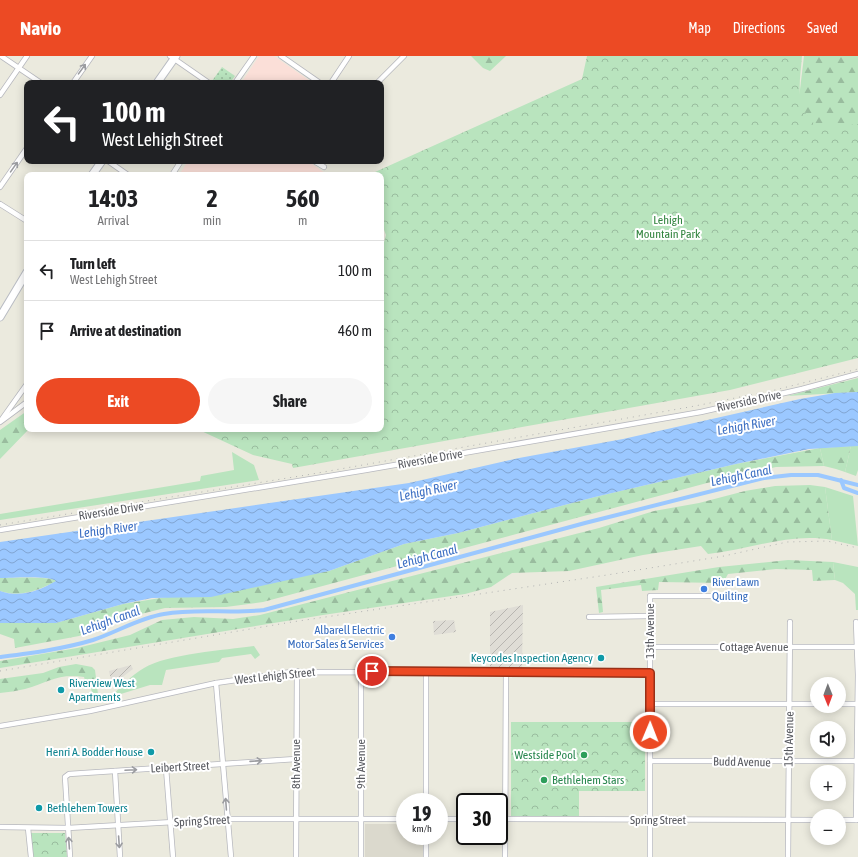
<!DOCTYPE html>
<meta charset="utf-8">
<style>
body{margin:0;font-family:"Asap Condensed",sans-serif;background:#f6f6f6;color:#202124;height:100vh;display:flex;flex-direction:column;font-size:15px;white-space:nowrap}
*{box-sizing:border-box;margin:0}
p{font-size:13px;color:#757577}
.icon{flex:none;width:22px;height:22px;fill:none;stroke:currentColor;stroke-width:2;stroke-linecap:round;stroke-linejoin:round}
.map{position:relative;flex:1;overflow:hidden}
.side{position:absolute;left:24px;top:116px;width:360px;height:260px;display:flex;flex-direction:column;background:#fff;border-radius:8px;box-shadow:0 2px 10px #0003}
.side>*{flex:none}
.banner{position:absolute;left:24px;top:24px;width:360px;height:84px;border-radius:8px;box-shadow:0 2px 10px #0003;background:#202124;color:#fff;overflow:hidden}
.needle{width:26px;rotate:179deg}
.buttons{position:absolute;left:810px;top:621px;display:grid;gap:8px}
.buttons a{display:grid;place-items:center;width:36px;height:36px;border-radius:50%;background:#fff;box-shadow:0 2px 10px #0003;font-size:20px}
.speed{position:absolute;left:396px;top:737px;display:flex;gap:8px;font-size:20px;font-weight:700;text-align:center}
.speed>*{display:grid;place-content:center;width:52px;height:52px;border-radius:50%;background:#fff;box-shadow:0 2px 10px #0003;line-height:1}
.speed small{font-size:10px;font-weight:400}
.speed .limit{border:2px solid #111;border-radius:6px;background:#fff;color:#111}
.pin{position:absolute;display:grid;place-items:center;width:34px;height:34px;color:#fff;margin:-17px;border:2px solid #fff;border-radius:50%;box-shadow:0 1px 4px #0007}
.me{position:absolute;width:44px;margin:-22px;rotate:1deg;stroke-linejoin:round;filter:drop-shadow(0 0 3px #0008)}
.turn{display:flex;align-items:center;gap:14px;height:84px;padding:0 12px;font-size:18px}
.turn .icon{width:52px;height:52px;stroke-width:2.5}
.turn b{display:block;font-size:28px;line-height:34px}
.eta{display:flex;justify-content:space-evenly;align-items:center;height:68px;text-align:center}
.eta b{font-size:24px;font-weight:700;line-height:28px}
.action{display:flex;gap:8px;margin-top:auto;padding:8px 12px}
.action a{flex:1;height:46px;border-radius:24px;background:#ec4a24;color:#fff;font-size:16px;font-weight:700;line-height:46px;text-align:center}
.action a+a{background:#f6f6f6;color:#202124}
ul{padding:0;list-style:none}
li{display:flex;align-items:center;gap:12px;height:60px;padding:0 12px;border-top:1px solid #e0e0e0}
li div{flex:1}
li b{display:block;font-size:15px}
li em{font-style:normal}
header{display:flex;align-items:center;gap:24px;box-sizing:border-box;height:56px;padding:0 20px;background:#ec4a24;color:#fff}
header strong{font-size:19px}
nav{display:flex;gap:22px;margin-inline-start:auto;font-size:14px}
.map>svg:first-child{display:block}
.industrial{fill:url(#industrial-furrows)}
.education{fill:#dbd9cd}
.medical{fill:#fbdfd8}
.grass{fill:#b9e4be}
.forest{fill:url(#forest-firs)}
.park{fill:url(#park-crowns)}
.garden{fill:url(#garden-dots)}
.water{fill:url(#water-waves)}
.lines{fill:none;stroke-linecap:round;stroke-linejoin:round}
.canal{stroke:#9bc8ff;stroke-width:4}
.street-casing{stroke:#b7b8be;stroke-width:6}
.secondary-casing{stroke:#b9bcc3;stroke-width:9}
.street{stroke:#fff;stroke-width:4.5}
.secondary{stroke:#fff;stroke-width:7}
.rail{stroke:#b2b3b3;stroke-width:1;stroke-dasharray:1 5;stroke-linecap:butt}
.oneway{stroke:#9b9ca0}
.route-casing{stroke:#993017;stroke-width:10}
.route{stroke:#ec4a24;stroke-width:7}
.shop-dot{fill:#3f7fe0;stroke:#fff;stroke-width:1.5}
.culture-dot{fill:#0f9aa8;stroke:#fff;stroke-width:1.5}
.leisure-dot{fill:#2e9e5b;stroke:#fff;stroke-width:1.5}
.labels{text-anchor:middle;stroke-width:4;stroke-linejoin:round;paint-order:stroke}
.park-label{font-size:12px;fill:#32843f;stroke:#fff}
.street-label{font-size:12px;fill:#585a60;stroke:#fff}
.shop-label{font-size:12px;fill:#366cbe;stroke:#fff;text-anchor:start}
.culture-label{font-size:12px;fill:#0d838f;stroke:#fff;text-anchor:end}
.leisure-label{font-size:12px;fill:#27864d;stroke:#fff;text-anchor:end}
.water-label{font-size:13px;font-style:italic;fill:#3c6fc3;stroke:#fff}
</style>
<header>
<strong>Navio</strong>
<nav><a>Map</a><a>Directions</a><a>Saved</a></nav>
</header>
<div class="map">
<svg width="858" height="801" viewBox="0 0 858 801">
<defs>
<pattern id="industrial-furrows" width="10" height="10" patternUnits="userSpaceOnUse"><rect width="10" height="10" fill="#dfddd6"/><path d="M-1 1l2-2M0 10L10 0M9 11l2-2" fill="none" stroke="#b8b6b1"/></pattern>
<pattern id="forest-firs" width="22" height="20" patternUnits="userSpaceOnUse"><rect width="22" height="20" fill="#b9e4be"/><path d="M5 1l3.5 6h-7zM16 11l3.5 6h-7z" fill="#99bc9e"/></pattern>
<pattern id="park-crowns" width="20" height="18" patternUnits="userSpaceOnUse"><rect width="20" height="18" fill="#b9e4be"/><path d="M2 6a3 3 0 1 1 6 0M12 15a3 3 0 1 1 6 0" fill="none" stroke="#99bc9e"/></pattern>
<pattern id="garden-dots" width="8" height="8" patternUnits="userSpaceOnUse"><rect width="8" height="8" fill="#b9e4be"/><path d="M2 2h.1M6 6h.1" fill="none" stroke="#99bc9e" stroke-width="1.8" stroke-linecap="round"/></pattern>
<pattern id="water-waves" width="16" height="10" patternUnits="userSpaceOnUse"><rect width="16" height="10" fill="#9bc8ff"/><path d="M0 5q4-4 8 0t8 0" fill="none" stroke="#81a5d2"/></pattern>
</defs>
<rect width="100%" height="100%" fill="#ebeade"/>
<g class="industrial">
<path d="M523,549L522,613L490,612V556Z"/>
<path d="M454,564L456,576L434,579L433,565Z"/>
<path d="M131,609L133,613L112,629L109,615Z"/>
</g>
<path class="education" d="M365,768H405V780H424V801H365Z"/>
<g class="medical">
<path d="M259,0H274L313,27H241Z"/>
<path d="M188,105H308L325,117L324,119H179Z"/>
</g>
<g class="grass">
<path d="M851,390H858V414L856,420L845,416Z"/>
<path d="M836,391V413L824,410L820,392Z"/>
<path d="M232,396L254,409L259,424L0,464V458L200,425L201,420L234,414Z"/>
<path d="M825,431L853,440L858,490L832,484Z"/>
<path d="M833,506L858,511V554H856L855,538L843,527L835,524Z"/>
<path d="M254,590L260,599L255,603L251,598L222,602L219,606L166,614L162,629H150L111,641C121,630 131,620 144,612C167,598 225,594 254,590Z"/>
</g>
<g class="forest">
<path d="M471,0H506L490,15L483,12Z"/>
<path d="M804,0H858V103L819,120L799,42Z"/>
<path d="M858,322V336L787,340Z"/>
<path d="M27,355V373H29L0,403V374Z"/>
<path d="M851,390L845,416L836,413V391Z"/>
<path d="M820,392L824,410L776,411L707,427L263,546L226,551L165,552L133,560L79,580L15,592L14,583L0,578V567H56L123,548L329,515L404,488L458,477L595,441L736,408Z"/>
<path d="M810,429L825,431L832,484C790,476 749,494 708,498L701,490L643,499L569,515L512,517L491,531L465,538L323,559L0,612V605L77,592L130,579L162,564L194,561L233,563L260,559L599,472L654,455L699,447L745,435L775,430Z"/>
<path d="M788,504L833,506L835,524L813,525L812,514L776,513L728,518L723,527L659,526L658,534L642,535L641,529L601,534L603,556L599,557L596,531L719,511Z"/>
<path d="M0,522C11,522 50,520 57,525C38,534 21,542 0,535Z"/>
<path d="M76,608L92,611L95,614L98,638L92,637L90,627L86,628L84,621C58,617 48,627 25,633C17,635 8,636 0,637V623L43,617L59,611Z"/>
</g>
<g class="park">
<path d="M587,0H802C800,28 793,54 820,72L858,68V302L730,334L293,412L292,408L253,399L197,373H381V197L386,179L381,166V119H374L375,116L582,23Z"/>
<path d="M511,666H645V735H579V760H511Z"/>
<path d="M31,777H65L67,801H33Z"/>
</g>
<path class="garden" d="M222,11L235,20L230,27H215L212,25Z"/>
<path class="water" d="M858,336V390L809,393L736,408L595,441L458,477L404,488L329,515L211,541L152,542L123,548L56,567H0V535C20,542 39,535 56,525C49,519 11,522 0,522V486L409,427L519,402L623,383L800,343L835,337Z"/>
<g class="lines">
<g class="canal">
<path d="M841,424L844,432L858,437"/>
<path d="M0,601C31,597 63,593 93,584C117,576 139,562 164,558C197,552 231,558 264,554L585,467L764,422L791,419H818L858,429"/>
</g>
<g class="street-casing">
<g id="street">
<path d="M1,0L41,27"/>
<path d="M170,0L209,27"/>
<path d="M281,0L320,27"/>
<path d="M73,27L92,0"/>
<path d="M235,27L254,0"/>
<path d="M331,27L349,0"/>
<path d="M377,27L404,0"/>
<path d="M0,39L27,0"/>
<path d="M108,105L128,119"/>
<path d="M314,105L324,111"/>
<path d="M172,119L181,105"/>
<path d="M0,131L27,92"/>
<path d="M0,148L27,165"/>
<path d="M2,363L27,328"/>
<path d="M0,366L27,346"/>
<path d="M0,474L366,414L701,356L802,333L858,318"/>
<path d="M589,561L650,560"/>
<path d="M651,591H858"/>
<path d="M361,615V801"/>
<path d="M216,627L231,801"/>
<path d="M650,648H817"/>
<path d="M839,648H858"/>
<path d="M0,670L90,655L216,627L291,616L650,617"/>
<path d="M650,705H858"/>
<path d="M166,712L173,801"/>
<path d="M115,715L120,801"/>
<path d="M426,746V616"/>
<path d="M439,763H465"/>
<path d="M499,763L817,764"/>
<path d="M839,764H857"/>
<path d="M856,764L858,619L856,566"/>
<path d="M0,771L68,772L227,763H405"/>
<path d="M28,772L31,801"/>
<path d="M426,780V801"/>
<path d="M70,801L65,721L69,718L296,703"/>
<path d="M296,801L297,615"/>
<path d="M505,801L506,616"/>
<path d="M650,801V540H723"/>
<path d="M788,801L790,566"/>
</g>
</g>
<g class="secondary-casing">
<g id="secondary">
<path d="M157,27L176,0"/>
<path d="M92,119L102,105"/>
<path d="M0,261L27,216"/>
</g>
</g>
<use href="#street" class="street"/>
<use href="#secondary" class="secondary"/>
<g class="rail">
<path d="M0,469L312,418L695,350L775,334L858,313"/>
<path d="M0,615L292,566L607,519L724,500L787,486L827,485L858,492"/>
</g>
</g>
<defs><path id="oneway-shaft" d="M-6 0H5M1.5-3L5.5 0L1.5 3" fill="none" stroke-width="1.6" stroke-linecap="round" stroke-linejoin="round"/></defs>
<g class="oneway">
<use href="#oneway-shaft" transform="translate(82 13) rotate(-54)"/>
<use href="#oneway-shaft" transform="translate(14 111) rotate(-55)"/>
<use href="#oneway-shaft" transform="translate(256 705) rotate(-4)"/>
<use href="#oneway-shaft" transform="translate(131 714) rotate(-3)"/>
<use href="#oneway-shaft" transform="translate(226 748) rotate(-94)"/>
<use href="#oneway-shaft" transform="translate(119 786) rotate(86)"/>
<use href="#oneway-shaft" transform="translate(69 787) rotate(-94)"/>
</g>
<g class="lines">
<g class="route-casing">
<path id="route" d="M372,615L650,617V676"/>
</g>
<use href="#route" class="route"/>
</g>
<g class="shop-dot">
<circle cx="704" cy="533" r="4"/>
<circle cx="392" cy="581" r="4"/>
</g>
<g class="culture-dot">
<circle cx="601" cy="602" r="4"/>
<circle cx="61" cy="634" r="4"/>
<circle cx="151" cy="696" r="4"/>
<circle cx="39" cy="752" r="4"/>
</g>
<g class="leisure-dot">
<circle cx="584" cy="699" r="4"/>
<circle cx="544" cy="724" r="4"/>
</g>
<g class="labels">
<g class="park-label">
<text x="668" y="168">Lehigh<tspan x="668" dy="14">Mountain Park</tspan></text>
</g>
<g class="street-label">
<text transform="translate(749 345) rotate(-12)" y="4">Riverside Drive</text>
<text transform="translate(430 403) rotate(-10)" y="4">Riverside Drive</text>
<text transform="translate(111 455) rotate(-9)" y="4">Riverside Drive</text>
<text transform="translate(650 575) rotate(-90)" y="4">13th Avenue</text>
<text x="754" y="595">Cottage Avenue</text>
<text transform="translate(275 620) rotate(-6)" y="4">West Lehigh Street</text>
<text transform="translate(789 683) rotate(-89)" y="4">15th Avenue</text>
<text transform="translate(742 706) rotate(1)" y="4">Budd Avenue</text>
<text transform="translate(296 708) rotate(-90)" y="4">8th Avenue</text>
<text transform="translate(361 708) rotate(-90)" y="4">9th Avenue</text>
<text transform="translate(180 711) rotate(-3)" y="4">Leibert Street</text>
<text x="658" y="768">Spring Street</text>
<text transform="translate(202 765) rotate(-3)" y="4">Spring Street</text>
</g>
<g class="shop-label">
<text x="712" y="530">River Lawn<tspan x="712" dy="14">Quilting</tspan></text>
<text x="384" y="578" text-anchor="end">Albarell Electric<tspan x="384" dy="14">Motor Sales &amp; Services</tspan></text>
</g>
<g class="culture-label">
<text x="593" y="606">Keycodes Inspection Agency</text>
<text x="69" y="631" text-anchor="start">Riverview West<tspan x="69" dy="14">Apartments</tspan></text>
<text x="143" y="700">Henri A. Bodder House</text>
<text x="47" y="756" text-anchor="start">Bethlehem Towers</text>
</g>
<g class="leisure-label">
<text x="576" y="703">Westside Pool</text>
<text x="552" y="728" text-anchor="start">Bethlehem Stars</text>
</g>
<g class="water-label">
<text transform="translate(746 369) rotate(-10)" y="5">Lehigh River</text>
<text transform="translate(741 419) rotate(-12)" y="5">Lehigh Canal</text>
<text transform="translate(428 434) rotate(-12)" y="5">Lehigh River</text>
<text transform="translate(108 473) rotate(-8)" y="5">Lehigh River</text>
<text transform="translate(427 500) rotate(-15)" y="5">Lehigh Canal</text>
<text transform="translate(110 564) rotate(-20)" y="5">Lehigh Canal</text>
</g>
</g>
</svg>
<div class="buttons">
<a><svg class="needle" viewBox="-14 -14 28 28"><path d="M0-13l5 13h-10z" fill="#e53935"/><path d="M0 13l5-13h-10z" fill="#757577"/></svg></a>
<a><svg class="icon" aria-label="sound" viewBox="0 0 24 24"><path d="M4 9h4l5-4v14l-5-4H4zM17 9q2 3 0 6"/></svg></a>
<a>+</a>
<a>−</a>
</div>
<div class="speed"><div>19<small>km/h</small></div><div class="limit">30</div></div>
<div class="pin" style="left:372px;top:615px;background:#d93025"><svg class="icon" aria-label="arrive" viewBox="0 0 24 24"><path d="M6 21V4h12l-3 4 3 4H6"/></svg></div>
<svg class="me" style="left:650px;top:676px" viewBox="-20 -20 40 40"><circle r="17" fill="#ec4a24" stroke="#fff" stroke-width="3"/><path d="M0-11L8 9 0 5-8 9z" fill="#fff"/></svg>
<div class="banner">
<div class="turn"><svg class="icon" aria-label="left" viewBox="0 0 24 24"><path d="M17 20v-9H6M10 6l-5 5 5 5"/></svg><div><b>100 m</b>West Lehigh Street</div></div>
</div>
<section class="side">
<div class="eta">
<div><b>14:03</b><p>Arrival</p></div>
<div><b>2</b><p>min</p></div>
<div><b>560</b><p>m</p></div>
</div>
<ul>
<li><svg class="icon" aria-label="left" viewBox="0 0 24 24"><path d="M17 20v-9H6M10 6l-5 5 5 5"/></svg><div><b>Turn left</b><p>West Lehigh Street</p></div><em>100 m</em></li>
<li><svg class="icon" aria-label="arrive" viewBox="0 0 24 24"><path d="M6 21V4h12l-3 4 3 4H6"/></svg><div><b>Arrive at destination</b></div><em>460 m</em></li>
</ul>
<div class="action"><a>Exit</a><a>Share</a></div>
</section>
</div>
